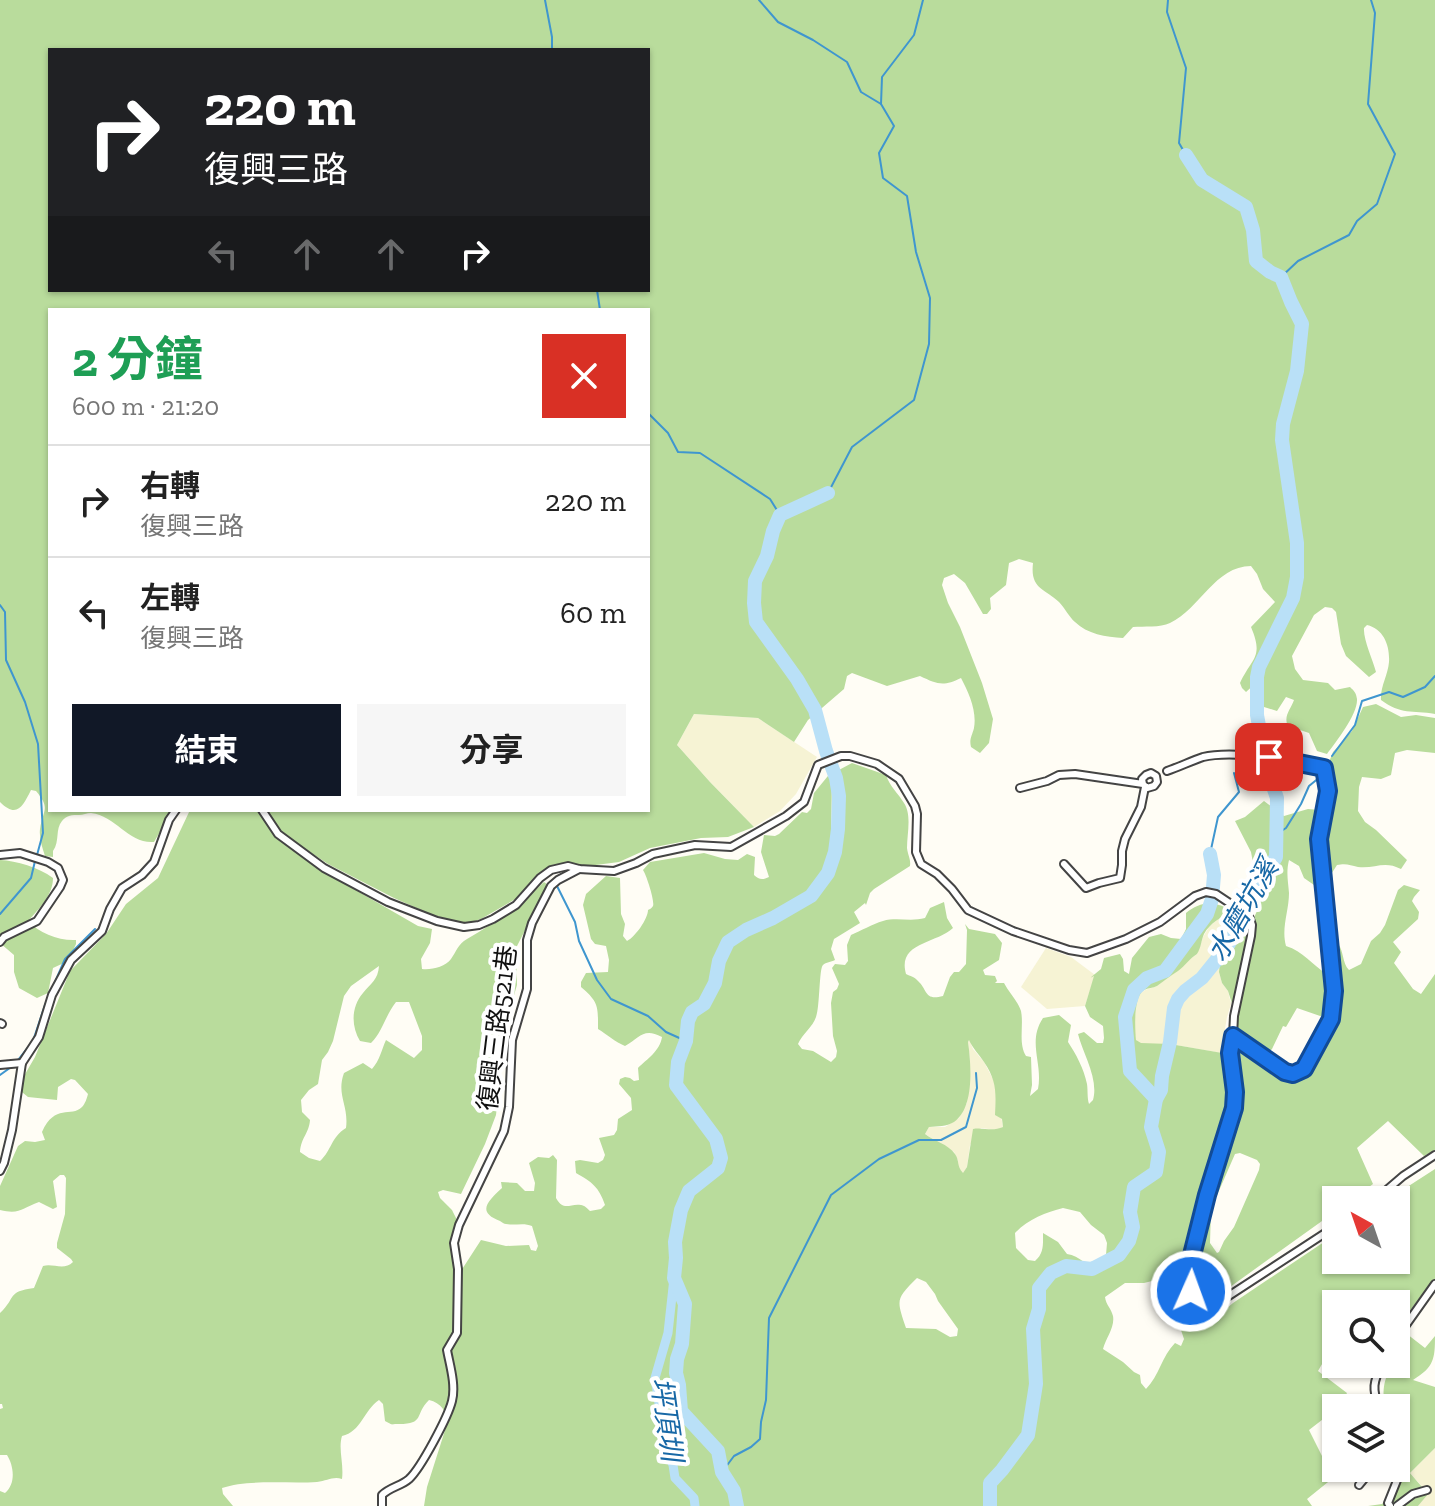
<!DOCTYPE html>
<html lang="zh-TW">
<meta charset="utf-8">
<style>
body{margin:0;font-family:"Zilla Slab","Noto Sans TC",serif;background:#f6f6f6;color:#222;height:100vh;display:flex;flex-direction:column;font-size:30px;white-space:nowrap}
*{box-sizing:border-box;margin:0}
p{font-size:26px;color:#767676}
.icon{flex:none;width:44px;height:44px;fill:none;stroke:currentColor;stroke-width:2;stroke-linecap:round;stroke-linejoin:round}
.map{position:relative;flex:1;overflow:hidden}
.sheet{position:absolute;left:48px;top:308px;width:602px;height:504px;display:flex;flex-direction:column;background:#fff;border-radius:0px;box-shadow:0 2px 6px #0004}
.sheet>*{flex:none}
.banner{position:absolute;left:48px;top:48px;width:602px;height:244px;border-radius:0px;box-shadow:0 2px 6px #0004;background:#202124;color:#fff;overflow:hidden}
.needle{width:52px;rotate:320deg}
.controls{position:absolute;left:1322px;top:1186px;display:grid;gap:16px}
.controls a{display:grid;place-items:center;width:88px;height:88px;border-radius:0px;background:#fff;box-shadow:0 2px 6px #0004;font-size:40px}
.pin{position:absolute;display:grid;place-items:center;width:68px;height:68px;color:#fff;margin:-34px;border-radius:16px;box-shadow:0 4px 12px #0006}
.me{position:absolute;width:88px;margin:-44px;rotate:2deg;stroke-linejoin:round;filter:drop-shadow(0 0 6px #0008)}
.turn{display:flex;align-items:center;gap:28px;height:168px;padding:0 24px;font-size:36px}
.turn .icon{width:104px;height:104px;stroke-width:2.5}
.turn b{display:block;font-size:56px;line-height:68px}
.lanes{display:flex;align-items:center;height:76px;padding:0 24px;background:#0003;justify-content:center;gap:40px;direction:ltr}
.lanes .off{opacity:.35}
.round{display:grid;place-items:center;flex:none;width:84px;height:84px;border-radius:0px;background:#f6f6f6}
.head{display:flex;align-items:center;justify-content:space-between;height:136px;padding:0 24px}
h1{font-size:48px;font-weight:700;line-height:60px;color:#1e9e55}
.action{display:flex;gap:16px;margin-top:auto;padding:16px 24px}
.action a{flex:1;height:92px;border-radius:0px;background:#111827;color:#fff;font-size:32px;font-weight:700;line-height:92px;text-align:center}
.action a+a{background:#f6f6f6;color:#222}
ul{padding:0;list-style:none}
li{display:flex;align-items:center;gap:24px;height:112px;padding:0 24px;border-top:2px solid #e0e0e0}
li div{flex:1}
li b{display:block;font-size:30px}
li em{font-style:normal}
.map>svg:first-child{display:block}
.farmland{fill:#f6f3d4}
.forest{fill:#b9dc9c;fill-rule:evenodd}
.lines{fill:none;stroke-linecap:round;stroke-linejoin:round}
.stream{stroke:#3f96cf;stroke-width:2}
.canal{stroke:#b9e0f7;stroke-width:9}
.river{stroke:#b9e0f7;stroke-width:14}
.street-casing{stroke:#444;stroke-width:10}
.street{stroke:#fff;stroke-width:6}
.route-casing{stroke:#114b97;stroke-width:20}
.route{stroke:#1a73e8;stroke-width:14}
.labels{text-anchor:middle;stroke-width:8;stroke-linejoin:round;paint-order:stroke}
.street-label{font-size:26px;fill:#111;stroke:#fff}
.water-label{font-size:28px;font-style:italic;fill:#1768a6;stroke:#fff}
</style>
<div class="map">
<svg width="1435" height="1506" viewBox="0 0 1435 1506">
<rect width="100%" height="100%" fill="#fffdf5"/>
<g class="farmland">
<path d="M694,714L758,718L817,757L796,794L780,811L754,827L710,782L677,745Z"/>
<path d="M1232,912L1245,920L1231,930L1222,943L1219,972L1222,983L1228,991L1231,1004L1227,1017L1221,1053L1170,1044H1141L1136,1040L1134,1028L1136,1005L1140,994L1145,990L1157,986L1178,970L1187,961L1197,954L1203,937L1209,927L1218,919Z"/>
<path d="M1046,948L1071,957L1095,975L1085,1006L1047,1009L1021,987Z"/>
<path d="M969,1039L973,1049L984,1062L995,1083L1003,1127L996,1130L981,1128L970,1145L967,1167L963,1174L958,1167V1160L954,1152L925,1134L929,1127H945L959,1118L967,1103L970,1060L968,1042Z"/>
<path d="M1435,1448V1506H1418L1428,1493L1410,1473Z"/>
</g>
<g class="forest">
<path d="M0,0H1435V714C1412,710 1401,715 1381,700C1380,687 1388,675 1389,662C1390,646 1384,629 1367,625L1364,628C1363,639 1373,660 1376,672L1369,677L1346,656L1341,644L1336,612L1332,608L1325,607L1314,615L1292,656L1295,669L1303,680L1328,683L1335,690L1350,687C1354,691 1356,692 1357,699C1358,714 1336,742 1327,754L1317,751L1309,733L1288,726C1283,716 1291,709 1294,700L1286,697L1277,711L1264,707V683L1262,680H1259L1246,692L1242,688L1240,683C1252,657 1264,658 1251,627L1275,602L1263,589L1257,574L1251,566C1215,566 1200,609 1170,623C1160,628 1144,626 1133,627L1123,638C1106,637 1087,634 1075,622C1069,617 1065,608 1059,602C1044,588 1030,589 1033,563L1019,559L1009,563L1006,585L990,598L991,609L987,614H983L965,583L954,574L944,578L942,585L948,603L960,627L982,683L993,719L989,743L980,753L971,747C969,739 972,736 974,728C977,711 969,693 961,678C943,687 937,684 920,676L887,686L852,673L847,676L844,689L808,720L794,742L758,718L694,714L677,745L710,782L754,827L728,837L701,838L650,848L619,862L588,866L569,864L551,865L519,897L481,919L465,924L430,914L394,898L328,864L280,832L265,810H648V310H50V810H173L154,842C129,844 116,816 91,813C87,813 83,815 79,815C72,815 67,815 62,821C55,829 60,841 53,851V857L45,856C42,847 39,838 40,829C43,809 51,809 36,791L31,790C23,806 17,819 0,802ZM50,50H648V290H50Z"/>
<path d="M1376,704L1401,717L1416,715L1435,718V753L1407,750L1395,753L1391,775L1381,779L1362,777L1359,787L1358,811L1365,822L1376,830L1407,860L1401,869C1384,860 1375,869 1358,867C1350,865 1346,863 1337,865L1326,882L1314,885L1304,878L1299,866L1289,860C1286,872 1288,881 1289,893C1289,911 1281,928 1286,946C1303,951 1312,965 1327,974L1329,1000L1323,1017L1297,1008L1286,1027L1283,1026L1272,1049L1266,1055L1243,1040L1236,1032V1016L1228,991L1222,983L1219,972L1222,943L1231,930L1245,920L1252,922L1257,911L1259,900L1251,881L1254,868L1251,852L1235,821L1245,817L1264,801L1284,816L1308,809L1319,810L1328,801L1331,789L1333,778L1329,762L1333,752L1352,731L1363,707Z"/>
<path d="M852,763L886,775C890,787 898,793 904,803C912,815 907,834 907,848C908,856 911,859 910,866L874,889L870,893L866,905L865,903L854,912L860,923L834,939L831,949L835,960C831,962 826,962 823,965C819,968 820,1007 816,1017C813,1027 802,1034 798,1044L802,1049L813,1051L831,1062L836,1057L837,1051L833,1036L831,1003L833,992L837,989L839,984L832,968L835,964L845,965L848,961L847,945L851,935C861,931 872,924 883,921C896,917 911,922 925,918L930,908L944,902L947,918L953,928C936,944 897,942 906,974C910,976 915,977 918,981C928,990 924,1001 943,996L950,977L954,972H959L966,964L967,930L965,924L969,929L995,934L1002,943L999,960L983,970L985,975L995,976L997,981L995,983H1004C1009,993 1018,1001 1021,1011C1024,1026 1018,1043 1026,1056L1031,1057L1032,1085L1030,1096L1038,1089C1043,1063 1027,1042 1043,1018L1059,1015L1071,1025L1068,1042C1076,1054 1084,1069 1087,1084C1088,1091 1087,1097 1089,1104L1093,1100C1099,1079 1083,1054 1078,1034L1084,1032L1097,1043H1103L1104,1038L1103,1026L1090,1017L1085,1006L1094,976L1090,978L1101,969L1104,958L1120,954L1123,959L1124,971L1129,974L1132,958L1149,937L1161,934L1171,938L1181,939L1186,929V913C1200,901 1217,900 1232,912C1221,917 1210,923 1204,934C1201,941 1201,948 1197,954C1189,959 1185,966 1178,971C1170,976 1164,981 1157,986C1153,988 1148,988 1144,990C1133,997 1135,1029 1136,1040L1141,1043L1170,1044L1228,1054L1226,1060L1228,1108L1208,1171L1185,1261C1185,1266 1184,1271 1184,1275C1183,1291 1194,1303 1204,1314C1217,1313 1223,1312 1233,1303L1336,1234V1260H1396V1200H1387L1435,1169V1283L1432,1281L1400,1324L1396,1319V1304H1383L1381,1302L1370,1304H1336V1356L1329,1352L1318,1371L1347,1393L1340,1406L1309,1430L1333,1478L1307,1499L1312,1506H424L427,1487L447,1424C447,1411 441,1403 429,1400C414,1415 425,1424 399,1424C388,1424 395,1426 385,1421L383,1404L379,1400C364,1410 361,1432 342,1436C338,1449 344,1464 342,1479C333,1476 327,1481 317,1482C289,1484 248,1479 222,1488L223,1494L233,1506H0V1491L5,1493C16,1484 14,1466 7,1455H0V1409L3,1408L2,1404H0V1313C17,1297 6,1292 34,1288L43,1266C53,1263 64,1271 73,1262L71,1259L57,1248V1243L65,1214L66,1178L64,1175H60L53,1181L57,1207L53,1209L39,1202C22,1208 20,1215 0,1210V1186L18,1146L25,1141L35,1142L45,1140L42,1132C55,1103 71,1118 82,1107C85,1104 87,1098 88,1094L75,1080L71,1079L58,1087L57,1100L28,1097L17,1088L35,1057L70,971L106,934L126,904L158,878L190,810H258L276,838L340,881L418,926L432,929L430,943L421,959L422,969C432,970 445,967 451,959C456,952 458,944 467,939C496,922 519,906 544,882L548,885L516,948L517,985L500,1043L502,1059L496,1115L485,1144L461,1194L443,1190L438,1192L440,1198L452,1210L457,1220L453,1261L454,1272L459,1274L481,1240L506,1246L529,1245L531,1250L536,1251L538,1246L532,1226C523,1222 515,1226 506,1224C504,1224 502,1222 500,1221C476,1212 488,1201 502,1188L501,1182L517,1183L525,1191H534L535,1183L529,1163L538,1157L549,1158L553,1155L557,1160L556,1198C564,1212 570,1203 581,1205C584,1205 588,1209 590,1211L601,1209L605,1205C599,1187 592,1182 576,1173L575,1161L580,1160L598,1163L603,1160L605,1155L599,1138L614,1135L617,1130L618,1119L632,1110L631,1098L619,1084L620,1079L625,1077L630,1078L634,1081L639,1080L638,1068C647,1059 660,1051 662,1037C643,1027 640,1038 625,1046C615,1042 608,1035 598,1029C598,1007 599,1002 581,987V982L586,973L608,972L609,960L606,946L595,944L591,939L583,905L586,894L606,876L620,878L621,914L625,924L623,936L627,941C635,937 648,919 648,910C650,909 652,908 653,906C655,901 646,874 643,870L650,862L704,853L725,859L738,860L747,854L755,857L754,875C759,880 763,880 769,877L761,852L764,835L775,836L779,834L802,812L807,813L811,809L814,793L832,771L831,849C842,829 837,793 837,771ZM379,966C378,980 371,983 363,993C351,1007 351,1026 360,1041L371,1043C383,1031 385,1016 396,1002H409L422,1036V1050L414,1058L386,1040C381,1051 380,1060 372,1069L363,1063L344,1073C336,1095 349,1105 346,1128C331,1137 332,1150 320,1161L309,1158L300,1152C301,1137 309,1134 310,1120L302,1112L301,1100L309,1090L318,1084L322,1060L328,1052L333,1041L344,996L351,986ZM969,1040C973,1049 979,1054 984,1062C997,1081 996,1093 995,1115L1002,1119L1003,1127C992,1132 983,1127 973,1129L967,1167L963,1173C956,1165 960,1161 955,1154C948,1144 934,1141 925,1134L929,1127C938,1126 946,1127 954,1122C975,1108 971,1063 968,1042ZM1063,1208L1080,1212L1091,1225L1104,1235L1107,1243L1105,1267L1098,1271C1087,1266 1080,1256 1067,1254L1058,1242L1043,1233C1043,1245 1044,1253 1035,1261L1028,1260L1016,1248L1015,1233C1027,1220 1046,1212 1063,1208ZM1165,1270L1172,1283L1179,1324L1184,1339L1181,1346L1175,1343C1162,1356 1159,1376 1146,1389L1141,1383L1140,1375L1134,1372L1123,1362L1103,1349C1106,1338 1115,1327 1113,1316C1111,1308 1106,1305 1105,1297L1125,1283H1144L1156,1280L1158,1273ZM917,1278L926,1282L935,1294L938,1301L958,1329L957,1336L950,1337L936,1329L906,1328C896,1299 896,1299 917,1278Z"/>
<path d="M0,860C17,861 38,867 53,878C53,895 39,909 28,921C39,933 59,941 76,940V944L68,961L53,968L48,993L37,998L19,988L14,972V955L0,943Z"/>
<path d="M1404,885L1420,890L1414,897L1412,901L1419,912L1418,919L1393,942L1401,952L1394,963L1413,989L1421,994L1435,974V1150L1424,1156L1388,1121L1357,1148L1373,1184L1351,1200H1336V1211L1216,1297L1206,1299C1194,1290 1192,1282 1192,1267L1237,1108L1238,1091L1234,1059L1236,1054L1242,1051L1252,1055L1291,1080H1297L1303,1077L1328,1042L1339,1011L1333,945L1338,944C1344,951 1342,963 1349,970L1361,964L1371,941L1380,933L1385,925L1398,890ZM1240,1153L1257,1160L1260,1164L1259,1170L1234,1227L1224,1241L1219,1252L1217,1253L1210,1243L1211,1209L1235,1154Z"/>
<path d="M1407,1334L1425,1348L1435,1336C1435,1359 1434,1367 1413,1380L1435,1387V1448L1410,1473L1428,1494L1418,1506H1368L1382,1504L1406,1477C1396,1457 1393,1451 1401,1429L1396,1421V1408H1387C1380,1392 1385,1380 1391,1364H1396V1351Z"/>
</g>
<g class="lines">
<g class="stream">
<path d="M545,0L552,37V50"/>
<path d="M759,0L778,22L813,40L847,62L861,92L881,104"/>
<path d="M1168,0L1167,12L1186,68L1179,143L1186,155"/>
<path d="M1281,277L1298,261L1349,235L1357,221L1377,204L1395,154L1368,104L1375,13L1371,0"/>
<path d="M597,290L600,310"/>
<path d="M648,413L668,433L678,452L700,453L770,499L780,515"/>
<path d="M828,493L852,447L914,400L929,344L930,298L916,252L907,196L883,178L879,153L894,126L881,104L882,77L914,35L923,0"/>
<path d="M0,605L5,612L6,660L25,702L38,744L43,833L37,855"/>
<path d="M1332,756L1355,725L1362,701L1389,692L1403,697L1425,687L1435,676"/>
<path d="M1277,834L1286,828L1301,804L1309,786L1320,777"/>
<path d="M1210,854L1218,817L1239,792L1234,773"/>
<path d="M557,886L575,922L579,941L597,980L611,999L648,1016L666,1032L686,1041"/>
<path d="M0,914L31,878L35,861"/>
<path d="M18,1060L33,1041L45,1005L65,959L95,929"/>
<path d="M0,1075L14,1065"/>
<path d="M722,1472L734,1456L751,1447L760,1439L761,1422L766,1400L769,1318L831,1195L879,1159L919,1140H941L966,1127L977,1088L976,1073"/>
</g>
<path class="canal" d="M674,1278L668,1333L655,1378L666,1448L673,1465L675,1478L694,1498L695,1506"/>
<g class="river">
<path d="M1156,1099L1130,1071L1125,1017L1134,990L1147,978L1165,971L1207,914L1212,899L1214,875L1210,854"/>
<path d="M737,1506L734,1491L722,1472L718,1451L681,1411L679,1385L676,1373L677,1359L682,1344L685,1304L674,1278L676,1258L675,1242L681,1210L689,1191L718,1168L721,1158L716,1139L676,1085L678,1062L686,1041L688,1021L692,1012L704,1004L715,983L719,961L728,942L746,930L773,918L811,896L828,873L835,852L838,829L839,796L836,778L826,751L815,710L797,679L756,622L754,603L755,581L767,556L773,531L780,515L828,493"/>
<path d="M990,1506V1483L1002,1470L1028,1435L1036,1384L1033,1329L1039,1309V1288L1051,1273L1066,1266L1092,1269L1119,1255L1129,1241L1133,1227L1130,1212L1134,1187L1156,1172L1159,1152L1151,1127L1156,1099L1161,1090L1162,1076L1170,1042L1174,1008L1178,999L1185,991L1202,978L1227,947L1238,928L1244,904L1252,889L1268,870L1276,857L1277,798L1267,769L1257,715V677L1259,667L1293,598L1297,577V543L1282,440L1283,424L1297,371L1302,324L1291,302L1281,277L1270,272L1256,261L1253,230L1246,207L1202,180L1186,155"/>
</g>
<g class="street-casing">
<g id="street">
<path d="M1167,771C1179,767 1191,761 1203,757C1230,750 1297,759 1324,768L1328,791L1319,839L1334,991L1331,1019L1304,1069L1293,1074L1285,1072L1233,1036"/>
<path d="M1020,788L1047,781L1059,775L1075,774L1143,784L1142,779L1146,775L1151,773L1156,776L1157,782L1154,786L1147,788L1143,784"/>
<path d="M262,810L278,834L324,868L388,902L437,921L464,927L479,925L493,919L516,905L540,878L551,870L568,866L579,869L614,871L636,863L653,854L695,845L731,847L786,816L804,802L818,765L841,756H850L877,764L899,779L915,806L917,814L916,852L921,864L937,874L952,889L968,910L1013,931L1069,950L1087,953L1126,939L1160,922L1195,896L1206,892L1216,894L1249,916L1252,925L1251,936L1234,1016L1233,1036L1230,1053L1235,1092L1234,1108L1207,1195L1189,1267C1187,1292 1197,1312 1224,1299L1336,1226"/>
<path d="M0,855L20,853L48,862L58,868L63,880L60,887L37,921L4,937L0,942"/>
<path d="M1064,864L1086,888L1099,883L1120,878L1122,865V851L1125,839L1141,807L1145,787"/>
<path d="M0,1023L2,1024"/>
<path d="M0,1065L22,1063"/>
<path d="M0,1171L4,1163L12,1130L22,1063L39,1037L52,995L71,960L102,931L110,909L122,888L142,875L154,862L169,820L176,810"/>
<path d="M1375,1200L1403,1176L1435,1155"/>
<path d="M1396,1339L1435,1284"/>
<path d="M1379,1408C1372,1389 1373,1382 1382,1364"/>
<path d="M1359,1485L1373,1468"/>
<path d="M382,1506V1495C390,1487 401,1486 409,1479C421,1468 448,1417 452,1401C456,1385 450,1366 447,1350L457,1333L458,1269L454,1243L459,1225L504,1131L509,1107L512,1040L527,989V940L532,923L551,886L558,880L579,869"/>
<path d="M1390,1506L1388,1503L1398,1478L1391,1468"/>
<path d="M1397,1506L1413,1494L1427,1490"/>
</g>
</g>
<use href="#street" class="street"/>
</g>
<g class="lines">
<g class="route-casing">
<path id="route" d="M1191,1291L1188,1278L1189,1267L1207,1195L1234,1108L1235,1092L1230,1053L1233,1036L1285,1072L1293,1074L1304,1069L1331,1019L1334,991L1319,839L1328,791L1324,768L1269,757"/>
</g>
<use href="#route" class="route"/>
</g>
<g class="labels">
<g class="street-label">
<text transform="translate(497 1028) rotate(-83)" y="9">復興三路521巷</text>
</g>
<g class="water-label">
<text transform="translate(1242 910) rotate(-60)" y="10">水磨坑溪</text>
<text transform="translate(667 1419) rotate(82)" y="10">坪頂圳</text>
</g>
</g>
</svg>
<div class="controls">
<a><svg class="needle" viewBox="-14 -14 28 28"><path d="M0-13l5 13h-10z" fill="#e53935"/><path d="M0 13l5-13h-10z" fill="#767676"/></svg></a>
<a><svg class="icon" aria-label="search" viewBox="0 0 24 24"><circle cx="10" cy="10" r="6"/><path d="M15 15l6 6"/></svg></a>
<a><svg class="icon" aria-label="layers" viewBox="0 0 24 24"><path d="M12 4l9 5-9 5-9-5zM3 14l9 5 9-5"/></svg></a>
</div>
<div class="pin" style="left:1269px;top:757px;background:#d93025"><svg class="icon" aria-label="arrive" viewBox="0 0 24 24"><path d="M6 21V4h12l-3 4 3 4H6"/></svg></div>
<svg class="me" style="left:1191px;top:1291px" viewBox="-20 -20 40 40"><circle r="17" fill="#1a73e8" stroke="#fff" stroke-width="3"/><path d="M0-11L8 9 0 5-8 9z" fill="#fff"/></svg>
<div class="banner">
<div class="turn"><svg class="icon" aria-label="right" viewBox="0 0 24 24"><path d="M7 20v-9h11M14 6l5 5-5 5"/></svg><div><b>220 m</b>復興三路</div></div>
<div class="lanes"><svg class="icon off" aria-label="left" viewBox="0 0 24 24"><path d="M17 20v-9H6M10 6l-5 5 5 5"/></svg><svg class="icon off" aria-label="ahead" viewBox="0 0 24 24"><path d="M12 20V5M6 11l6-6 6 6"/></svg><svg class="icon off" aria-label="ahead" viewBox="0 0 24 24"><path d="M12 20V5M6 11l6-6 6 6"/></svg><svg class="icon" aria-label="right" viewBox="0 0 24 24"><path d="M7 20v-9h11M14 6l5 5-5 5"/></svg></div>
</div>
<section class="sheet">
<div class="head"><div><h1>2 分鐘</h1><p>600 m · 21:20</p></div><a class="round" style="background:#d93025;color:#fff"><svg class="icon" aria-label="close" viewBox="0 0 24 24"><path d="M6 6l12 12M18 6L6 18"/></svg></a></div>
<ul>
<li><svg class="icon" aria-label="right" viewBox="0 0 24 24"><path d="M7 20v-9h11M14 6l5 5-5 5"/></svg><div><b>右轉</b><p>復興三路</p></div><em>220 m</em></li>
<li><svg class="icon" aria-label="left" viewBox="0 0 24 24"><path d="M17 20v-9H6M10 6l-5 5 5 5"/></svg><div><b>左轉</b><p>復興三路</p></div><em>60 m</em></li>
</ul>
<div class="action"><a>結束</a><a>分享</a></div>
</section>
</div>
